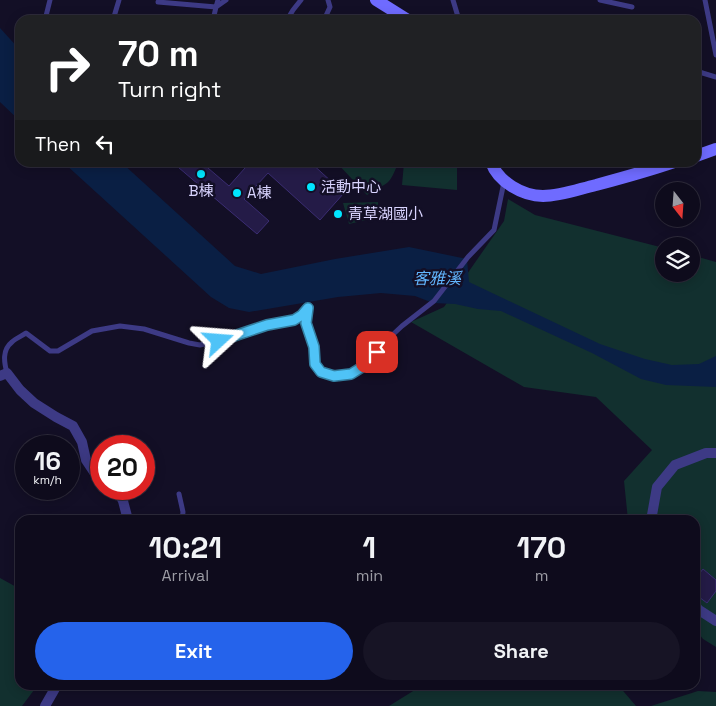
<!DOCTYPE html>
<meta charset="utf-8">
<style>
body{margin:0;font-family:"Space Grotesk","Noto Sans TC",sans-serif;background:#171425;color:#f1f3f6;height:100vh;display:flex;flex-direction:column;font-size:19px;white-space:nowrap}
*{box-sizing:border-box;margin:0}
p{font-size:16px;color:#9b9ba3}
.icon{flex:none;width:28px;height:28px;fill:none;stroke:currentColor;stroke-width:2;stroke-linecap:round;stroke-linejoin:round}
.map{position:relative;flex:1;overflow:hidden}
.details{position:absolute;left:15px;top:515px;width:685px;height:175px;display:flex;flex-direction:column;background:#0e0b1c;border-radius:15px;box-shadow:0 2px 12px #0003,0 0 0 1px #2e2b3b}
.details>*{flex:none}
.banner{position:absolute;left:15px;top:15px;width:686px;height:152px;border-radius:15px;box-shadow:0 2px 12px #0003,0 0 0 1px #2e2b3b;background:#202124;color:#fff;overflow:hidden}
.needle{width:32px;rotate:163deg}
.tools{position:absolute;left:655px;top:182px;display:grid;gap:10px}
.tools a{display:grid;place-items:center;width:45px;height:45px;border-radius:50%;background:#0e0b1c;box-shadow:0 2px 12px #0003,0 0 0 1px #2e2b3b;font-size:25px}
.speed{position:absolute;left:15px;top:435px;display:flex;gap:10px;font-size:25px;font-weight:700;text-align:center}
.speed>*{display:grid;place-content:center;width:65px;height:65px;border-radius:50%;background:#0e0b1c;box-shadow:0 2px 12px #0003,0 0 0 1px #2e2b3b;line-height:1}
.speed small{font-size:12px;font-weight:400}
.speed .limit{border:8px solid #d22;background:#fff;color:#111}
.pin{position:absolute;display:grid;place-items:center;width:42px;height:42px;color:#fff;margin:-21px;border-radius:10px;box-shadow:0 2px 8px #0006}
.me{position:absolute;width:55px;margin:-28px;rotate:71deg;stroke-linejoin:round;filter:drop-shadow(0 0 4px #0008)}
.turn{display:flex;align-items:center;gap:18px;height:105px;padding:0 20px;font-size:22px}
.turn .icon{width:65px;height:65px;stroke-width:2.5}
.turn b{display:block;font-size:35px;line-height:42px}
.then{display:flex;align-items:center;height:48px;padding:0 20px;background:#0003;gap:10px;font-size:19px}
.eta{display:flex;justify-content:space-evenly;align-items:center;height:85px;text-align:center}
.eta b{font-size:30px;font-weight:700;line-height:35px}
.cta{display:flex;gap:10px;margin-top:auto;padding:10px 20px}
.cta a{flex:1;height:58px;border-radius:30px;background:#2563eb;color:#fff;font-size:20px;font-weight:700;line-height:58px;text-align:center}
.cta a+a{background:#171425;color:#f1f3f6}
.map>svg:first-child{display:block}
.green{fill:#12302f}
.water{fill:#0a1f44}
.building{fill:#241b47;stroke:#3b2d73}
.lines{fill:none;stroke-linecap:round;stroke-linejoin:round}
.lane{stroke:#3d3a85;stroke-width:5}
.street{stroke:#3d3a85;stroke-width:10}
.secondary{stroke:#6f6bff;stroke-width:12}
.route-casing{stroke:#337fa1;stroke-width:12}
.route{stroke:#4fc3f7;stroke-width:9}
.poi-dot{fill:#00e5ff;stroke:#130f26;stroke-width:2}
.labels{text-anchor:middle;stroke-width:5;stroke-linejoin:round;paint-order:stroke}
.poi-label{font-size:15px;fill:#d9d4ff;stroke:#130f26;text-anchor:start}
.water-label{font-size:16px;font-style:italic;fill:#62b6ff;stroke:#130f26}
</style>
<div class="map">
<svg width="716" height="706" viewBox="0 0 716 706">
<rect width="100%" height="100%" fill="#130f26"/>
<g class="green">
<path d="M444,162L457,163V190L402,185L404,163Z"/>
<path d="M337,163H398C392,178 389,188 370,188L373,191L367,195Z"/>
<path d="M508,199L535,215L664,248V274H691V255L716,262V647L703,639L695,629V520H628L624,481L652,450L596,397L524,387L411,322L444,307L504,221Z"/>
<path d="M378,202L379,217L349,224L343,203Z"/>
<path d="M0,578L20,589V685H70L37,686L22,706H0Z"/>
<path d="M420,685H618L636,706H389L418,688Z"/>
<path d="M698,691L716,692V706H651Z"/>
</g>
<g class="water">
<path d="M0,28L20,50V121L0,102Z"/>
<path d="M64,163H122L235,266L261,274L335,259L409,247L467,259L469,282L600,344L645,359L672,365L699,364L716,356V387L666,385L641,379L592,353L501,311L478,309L455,304L433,303L415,296L381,293L338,297L249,312L229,308L211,297Z"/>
</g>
<g class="building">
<path d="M172,162H201L229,186L245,168L239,162H310L344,193L320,220L268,173L244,199L269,221L257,234Z"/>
<path d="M703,569L716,580V591L707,603L695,594V579Z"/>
</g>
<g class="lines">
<g class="lane">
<path d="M453,0L459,20"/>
<path d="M600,0L632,7"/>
<path d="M705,0L716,55"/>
<path d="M158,2L216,7L218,0"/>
<path d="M45,20L50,0"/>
<path d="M113,20L119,0"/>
<path d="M213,20L216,7L226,0"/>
<path d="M287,20L293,10L301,0"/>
<path d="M324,20L330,7L328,0"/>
<path d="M696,71L716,77"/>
<path d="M307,309L306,323L314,347L315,364L321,372L334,376L351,374L367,364L387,340L402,326L434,301L468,257L494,230L504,182"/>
<path d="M7,373C4,362 2,350 12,342C16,338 22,336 26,333L50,351H58L92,331L120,326L144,329L189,343L200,345L219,341L267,325L294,319L302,315L308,308"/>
<path d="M179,494L183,512L182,520"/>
</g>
<g class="street">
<path d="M0,376L7,373L20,390L34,403L56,417L73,426L82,442L86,460L96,475L101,478"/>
<path d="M117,489L123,501L128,520"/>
<path d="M654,520L652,515L657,487L675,465L706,453H716"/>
<path d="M695,605L699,610L716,621"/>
<path d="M45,706L57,685"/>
</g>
<g class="secondary">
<path d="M376,0L408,20"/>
<path d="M696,156L716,149"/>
<path d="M491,162C498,182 523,196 543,196C561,196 579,189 596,185C622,178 648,171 674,162"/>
</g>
</g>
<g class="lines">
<g class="route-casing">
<path id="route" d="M219,341L267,325L294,320L302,315L308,308L306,323L314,347L315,364L321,372L334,376L351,374L367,364L377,352"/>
</g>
<use href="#route" class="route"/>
</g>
<g class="poi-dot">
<circle cx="201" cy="174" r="5"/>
<circle cx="311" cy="187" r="5"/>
<circle cx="237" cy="193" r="5"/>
<circle cx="338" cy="214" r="5"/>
</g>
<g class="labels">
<g class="poi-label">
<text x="321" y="192">活動中心</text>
<text x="201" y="196" text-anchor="middle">B棟</text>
<text x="247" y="198">A棟</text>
<text x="348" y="219">青草湖國小</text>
</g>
<g class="water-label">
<text x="437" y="284">客雅溪</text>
</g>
</g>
</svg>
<div class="tools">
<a><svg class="needle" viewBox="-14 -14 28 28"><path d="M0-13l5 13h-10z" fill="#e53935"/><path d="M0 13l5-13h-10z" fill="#9b9ba3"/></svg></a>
<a><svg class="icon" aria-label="layers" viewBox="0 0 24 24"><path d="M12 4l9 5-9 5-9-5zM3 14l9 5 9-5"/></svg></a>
</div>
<div class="speed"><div>16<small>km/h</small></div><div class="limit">20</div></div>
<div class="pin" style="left:377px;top:352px;background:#d93025"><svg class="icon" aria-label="arrive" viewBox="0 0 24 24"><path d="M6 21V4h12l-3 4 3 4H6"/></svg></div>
<svg class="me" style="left:219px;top:341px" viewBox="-20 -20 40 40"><path d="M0-17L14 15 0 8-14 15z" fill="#4fc3f7" stroke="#fff" stroke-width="4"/></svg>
<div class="banner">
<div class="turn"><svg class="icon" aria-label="right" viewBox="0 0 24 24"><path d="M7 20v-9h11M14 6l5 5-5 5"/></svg><div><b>70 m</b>Turn right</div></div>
<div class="then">Then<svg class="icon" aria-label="left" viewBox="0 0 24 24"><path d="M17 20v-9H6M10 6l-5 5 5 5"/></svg></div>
</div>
<section class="details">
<div class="eta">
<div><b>10:21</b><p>Arrival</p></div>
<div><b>1</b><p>min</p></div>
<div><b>170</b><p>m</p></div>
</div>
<div class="cta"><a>Exit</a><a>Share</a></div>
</section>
</div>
